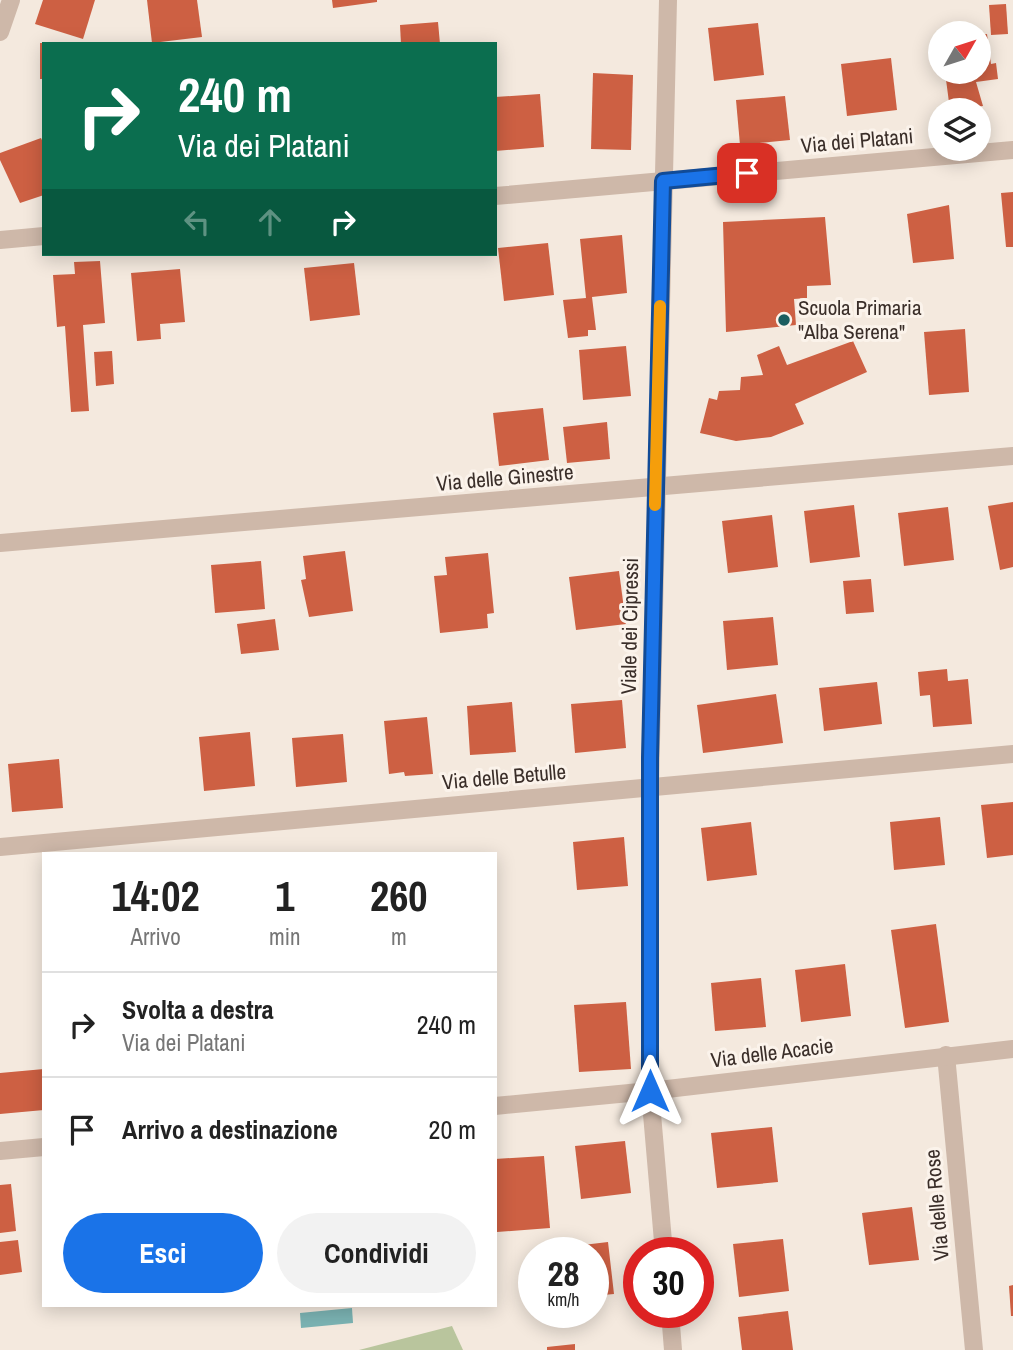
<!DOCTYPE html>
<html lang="it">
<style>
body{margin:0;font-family:"Archivo Narrow",sans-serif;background:#f2f2f2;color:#222;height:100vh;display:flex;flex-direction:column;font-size:26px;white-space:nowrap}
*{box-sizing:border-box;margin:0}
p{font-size:23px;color:#767676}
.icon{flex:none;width:38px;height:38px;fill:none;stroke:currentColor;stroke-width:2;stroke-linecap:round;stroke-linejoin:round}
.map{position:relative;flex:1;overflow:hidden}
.side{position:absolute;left:42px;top:852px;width:455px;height:455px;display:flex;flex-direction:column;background:#fff;border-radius:0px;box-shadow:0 4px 18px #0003}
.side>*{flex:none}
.top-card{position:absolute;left:42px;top:42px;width:455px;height:214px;border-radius:0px;box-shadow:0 4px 18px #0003;background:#0b6e4f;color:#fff;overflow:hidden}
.needle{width:46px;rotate:51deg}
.buttons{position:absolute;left:928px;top:21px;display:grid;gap:14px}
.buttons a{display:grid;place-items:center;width:63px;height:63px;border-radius:50%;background:#fff;box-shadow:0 4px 18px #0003;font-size:35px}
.speed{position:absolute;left:518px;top:1237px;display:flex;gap:14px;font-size:35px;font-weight:700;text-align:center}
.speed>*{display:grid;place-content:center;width:91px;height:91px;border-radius:50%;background:#fff;box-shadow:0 4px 18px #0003;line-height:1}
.speed small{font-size:18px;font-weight:400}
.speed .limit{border:10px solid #d22;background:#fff;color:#111}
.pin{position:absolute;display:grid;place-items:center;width:60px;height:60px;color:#fff;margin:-30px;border-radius:14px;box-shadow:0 4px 10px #0006}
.me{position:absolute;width:77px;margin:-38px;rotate:0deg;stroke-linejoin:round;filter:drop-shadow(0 0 5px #0008)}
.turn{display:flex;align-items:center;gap:24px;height:147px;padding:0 21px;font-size:32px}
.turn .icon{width:91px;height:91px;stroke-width:2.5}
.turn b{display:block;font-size:49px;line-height:60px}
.lanes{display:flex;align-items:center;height:66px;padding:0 21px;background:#0003;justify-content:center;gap:35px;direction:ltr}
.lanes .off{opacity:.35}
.eta{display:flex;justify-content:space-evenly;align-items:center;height:119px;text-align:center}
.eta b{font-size:42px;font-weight:700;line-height:49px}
.button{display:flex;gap:14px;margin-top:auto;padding:14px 21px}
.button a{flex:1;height:80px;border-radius:42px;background:#1a73e8;color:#fff;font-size:28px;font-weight:700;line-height:80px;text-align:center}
.button a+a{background:#f2f2f2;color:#222}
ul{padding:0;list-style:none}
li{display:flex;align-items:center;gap:21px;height:105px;padding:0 21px;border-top:2px solid #e0e0e0}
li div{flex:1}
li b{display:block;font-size:26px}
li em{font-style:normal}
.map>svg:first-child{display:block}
.green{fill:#b9c59d}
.water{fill:#7bb3b3}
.building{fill:#cd6043}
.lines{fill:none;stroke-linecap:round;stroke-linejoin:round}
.minor{stroke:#ceb8a9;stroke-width:18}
.route-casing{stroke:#114b97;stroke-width:18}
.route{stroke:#1a73e8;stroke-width:12}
.slow{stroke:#f59e0b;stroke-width:12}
.poi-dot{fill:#1b5d5f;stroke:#fbf3eb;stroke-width:2.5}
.labels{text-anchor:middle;stroke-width:6;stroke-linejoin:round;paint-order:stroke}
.street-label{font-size:21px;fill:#3a2e29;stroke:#fbf3eb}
.poi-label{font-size:21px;fill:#3a2e29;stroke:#fbf3eb;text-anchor:start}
</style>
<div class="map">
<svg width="1013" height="1350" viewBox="0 0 1013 1350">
<rect width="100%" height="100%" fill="#f4e9de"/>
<path class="green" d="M452,1326L463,1350H359Z"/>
<path class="water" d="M352,1308L353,1323L301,1328L300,1313Z"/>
<g class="building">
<path d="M43,0H95L83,39L35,24Z"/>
<path d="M147,0H197L202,37L152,43Z"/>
<path d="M332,0H377V2L333,8Z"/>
<path d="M1006,4L1008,34L991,35L989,5Z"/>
<path d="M438,22L440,44H401L400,25Z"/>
<path d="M758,23L764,75L714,81L708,28Z"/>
<path d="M987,34L991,64L996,63L998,79L976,82L983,106L950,110L945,72H978V35Z"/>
<rect x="40" y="43" width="4" height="36"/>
<path d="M891,58L897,110L847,116L841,64Z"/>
<path d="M593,73L633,75L631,150L591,149Z"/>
<path d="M540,94L544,147L495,151V97Z"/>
<path d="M785,96L790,140L740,145L736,100Z"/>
<path d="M41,138L44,145V195L20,203L0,160V153Z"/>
<path d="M1013,192V247H1006L1001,193Z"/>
<path d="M949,205L954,259L913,263L907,214Z"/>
<path d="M825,217L831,285L807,286V298L794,299L796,325L726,332L723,222Z"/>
<path d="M622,235L627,293L592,297L596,330H588V336L568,338L563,300L586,298L580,239Z"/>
<path d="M548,243L554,295L504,301L498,248Z"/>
<path d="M100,261L105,323L83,325L89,411L71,412L65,326L57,327L53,275L75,274L74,262Z"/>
<path d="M354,263L360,315L310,321L304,268Z"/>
<path d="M180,269L185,322L160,324L161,339L137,341L131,273Z"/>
<path d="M965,329L969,392L929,395L924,332Z"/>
<path d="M853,341L867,372L795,404L804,424L771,437L736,441L700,433L709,398L717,400L719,391L740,390L741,377L763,375L757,355L779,346L787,365Z"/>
<path d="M626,346L631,396L583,400L579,350Z"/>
<path d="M112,351L114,384L96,386L94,352Z"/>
<path d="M543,408L549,460L499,466L493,413Z"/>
<path d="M607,422L610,459L567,463L563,427Z"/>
<path d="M1013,502V567L1000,570L988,506Z"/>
<path d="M854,505L860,557L810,563L804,511Z"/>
<path d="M948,507L954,560L904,566L898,513Z"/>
<path d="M772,515L778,567L728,573L722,521Z"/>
<path d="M345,551L353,611L309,617L301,580L306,579L303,556Z"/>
<path d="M488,553L494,613L487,614L488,628L440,633L434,576L447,575L445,557Z"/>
<path d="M261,561L265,609L215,613L211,565Z"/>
<path d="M619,571L626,624L576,630L569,577Z"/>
<path d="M871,579L874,612L846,614L843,581Z"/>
<path d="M773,617L778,665L727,670L723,621Z"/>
<path d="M275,619L279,650L241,654L237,624Z"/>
<path d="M947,669L948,681L968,679L972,724L933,727L930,695L920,696L918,672Z"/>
<path d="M877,682L882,724L824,731L819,688Z"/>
<path d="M776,694L783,743L703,753L697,705Z"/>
<path d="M622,700L626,748L575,753L571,704Z"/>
<path d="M512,702L516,752L470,755L467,706Z"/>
<path d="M427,717L433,774L405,776L404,772L389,774L384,721Z"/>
<path d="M250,732L255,786L204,791L199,737Z"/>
<path d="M343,734L347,782L296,787L292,738Z"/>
<path d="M59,759L63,808L12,812L8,764Z"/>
<path d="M1013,802V855L987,858L981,805Z"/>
<path d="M940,817L945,865L894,870L890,822Z"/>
<path d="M751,822L757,875L707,881L701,828Z"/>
<path d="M624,837L628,886L577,890L573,842Z"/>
<path d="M936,924L949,1022L905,1028L891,930Z"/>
<path d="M845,964L851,1016L801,1022L795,970Z"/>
<path d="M761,978L766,1027L715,1031L711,983Z"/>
<path d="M626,1002L631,1069L579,1072L574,1005Z"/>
<path d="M44,1069V1110L0,1114V1073Z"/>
<path d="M772,1127L778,1182L717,1188L711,1133Z"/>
<path d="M625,1141L631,1193L581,1199L575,1146Z"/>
<path d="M544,1156L550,1228L497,1232L495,1159Z"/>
<path d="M11,1184L16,1231L0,1233V1185Z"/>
<path d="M912,1207L919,1260L869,1265L862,1213Z"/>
<path d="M783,1239L789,1291L739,1297L733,1244Z"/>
<path d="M18,1240L22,1272L0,1275V1242Z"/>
<path d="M608,1242L614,1294L593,1296V1253H558V1248Z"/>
<path d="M1013,1285V1316H1011L1009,1286Z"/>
<path d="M788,1311L793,1350H742L738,1317Z"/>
<path d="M575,1344V1350H547V1347Z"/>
</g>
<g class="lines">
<g class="minor">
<path d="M0,32L11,0"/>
<path d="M495,196L1013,150"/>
<path d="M0,240L44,236"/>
<path d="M0,543L1013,456"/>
<path d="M0,847L1013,754"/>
<path d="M946,1055L974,1350"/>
<path d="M495,1106L650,1091L1013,1049"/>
<path d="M0,1151L44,1147"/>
<path d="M664,1253L650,1091V786L668,0"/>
<path d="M670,1312L673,1350"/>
</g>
</g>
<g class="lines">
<g class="route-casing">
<path id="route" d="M650,1091V758L663,181L747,173"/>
</g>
<use href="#route" class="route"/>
<path class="slow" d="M655,505L660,306"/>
</g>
<circle class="poi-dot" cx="784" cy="320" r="7"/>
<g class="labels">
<g class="street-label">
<text transform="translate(857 141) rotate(-5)" y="7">Via dei Platani</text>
<text transform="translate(505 478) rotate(-5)" y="7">Via delle Ginestre</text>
<text transform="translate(630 626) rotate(-89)" y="7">Viale dei Cipressi</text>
<text transform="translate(504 777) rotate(-5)" y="7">Via delle Betulle</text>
<text transform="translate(772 1053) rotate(-7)" y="7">Via delle Acacie</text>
<text transform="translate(937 1205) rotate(-95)" y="7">Via delle Rose</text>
</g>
<g class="poi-label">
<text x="798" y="315">Scuola Primaria<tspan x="798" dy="24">"Alba Serena"</tspan></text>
</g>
</g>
</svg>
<div class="buttons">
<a><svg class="needle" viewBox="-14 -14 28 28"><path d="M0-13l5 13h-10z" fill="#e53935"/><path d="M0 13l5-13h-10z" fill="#767676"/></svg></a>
<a><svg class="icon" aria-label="layers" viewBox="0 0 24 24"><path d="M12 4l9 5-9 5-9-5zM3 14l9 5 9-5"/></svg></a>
</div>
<div class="speed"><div>28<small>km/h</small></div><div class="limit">30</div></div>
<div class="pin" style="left:747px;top:173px;background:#d93025"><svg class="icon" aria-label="arrive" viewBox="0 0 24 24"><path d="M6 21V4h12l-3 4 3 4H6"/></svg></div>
<svg class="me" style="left:650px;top:1091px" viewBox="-20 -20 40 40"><path d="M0-17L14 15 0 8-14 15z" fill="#1a73e8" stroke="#fff" stroke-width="4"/></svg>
<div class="top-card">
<div class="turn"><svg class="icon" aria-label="right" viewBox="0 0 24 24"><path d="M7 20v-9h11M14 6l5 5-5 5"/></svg><div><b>240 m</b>Via dei Platani</div></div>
<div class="lanes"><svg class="icon off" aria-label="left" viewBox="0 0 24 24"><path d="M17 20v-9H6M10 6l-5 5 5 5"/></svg><svg class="icon off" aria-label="ahead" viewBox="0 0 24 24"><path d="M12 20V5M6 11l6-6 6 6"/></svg><svg class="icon" aria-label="right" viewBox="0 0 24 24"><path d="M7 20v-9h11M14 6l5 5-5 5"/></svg></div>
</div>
<section class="side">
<div class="eta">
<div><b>14:02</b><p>Arrivo</p></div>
<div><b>1</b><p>min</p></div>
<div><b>260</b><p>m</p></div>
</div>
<ul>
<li><svg class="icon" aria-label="right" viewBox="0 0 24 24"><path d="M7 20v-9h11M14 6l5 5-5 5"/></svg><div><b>Svolta a destra</b><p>Via dei Platani</p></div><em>240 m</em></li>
<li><svg class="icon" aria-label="arrive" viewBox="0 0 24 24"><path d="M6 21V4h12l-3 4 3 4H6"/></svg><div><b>Arrivo a destinazione</b></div><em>20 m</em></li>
</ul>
<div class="button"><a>Esci</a><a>Condividi</a></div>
</section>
</div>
